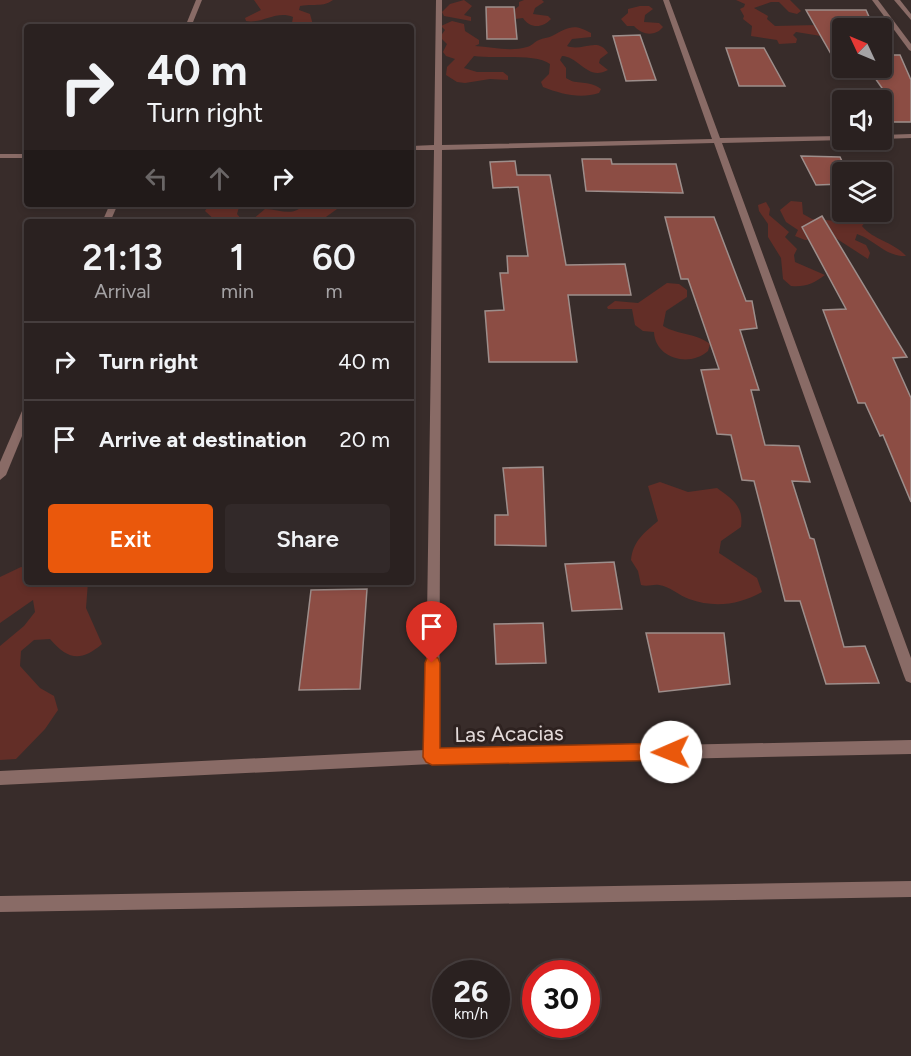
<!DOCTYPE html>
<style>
body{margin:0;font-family:Figtree,sans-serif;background:#322929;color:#f1f3f6;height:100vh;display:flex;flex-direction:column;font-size:22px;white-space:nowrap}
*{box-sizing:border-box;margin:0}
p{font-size:20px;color:#a5a3a5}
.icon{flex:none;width:33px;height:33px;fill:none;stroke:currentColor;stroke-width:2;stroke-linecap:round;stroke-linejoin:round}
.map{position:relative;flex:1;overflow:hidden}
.side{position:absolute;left:24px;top:219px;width:390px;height:366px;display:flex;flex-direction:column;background:#2a2120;border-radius:6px;box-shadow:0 3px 9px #0003,0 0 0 2px #463e3e}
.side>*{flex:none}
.guide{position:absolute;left:24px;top:24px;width:390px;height:183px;border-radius:6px;box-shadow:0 3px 9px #0003,0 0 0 2px #463e3e;background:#2a2120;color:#f1f3f6;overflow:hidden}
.needle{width:39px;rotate:314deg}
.controls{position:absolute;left:832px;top:18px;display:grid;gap:12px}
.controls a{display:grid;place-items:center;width:60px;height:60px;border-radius:6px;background:#2a2120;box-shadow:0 3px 9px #0003,0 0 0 2px #463e3e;font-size:30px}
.speed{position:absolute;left:432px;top:960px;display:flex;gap:12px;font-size:30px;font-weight:700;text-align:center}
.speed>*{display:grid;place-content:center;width:78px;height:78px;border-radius:50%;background:#2a2120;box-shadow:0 3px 9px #0003,0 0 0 2px #463e3e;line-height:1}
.speed small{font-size:15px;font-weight:400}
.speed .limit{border:9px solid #d22;background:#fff;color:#111}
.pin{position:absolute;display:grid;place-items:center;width:51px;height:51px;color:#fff;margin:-62px -26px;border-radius:50% 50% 50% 0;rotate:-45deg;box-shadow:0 0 6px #0007}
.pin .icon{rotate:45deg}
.me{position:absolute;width:66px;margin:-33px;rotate:269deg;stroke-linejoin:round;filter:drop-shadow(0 0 4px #0008)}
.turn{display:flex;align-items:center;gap:21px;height:126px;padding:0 24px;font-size:27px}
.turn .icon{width:78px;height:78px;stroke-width:2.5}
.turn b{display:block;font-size:42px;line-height:51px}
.lanes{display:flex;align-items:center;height:57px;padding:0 24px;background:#0003;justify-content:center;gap:30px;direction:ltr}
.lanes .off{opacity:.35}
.eta{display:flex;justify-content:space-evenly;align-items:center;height:102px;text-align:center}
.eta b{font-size:36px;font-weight:600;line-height:42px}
.button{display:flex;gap:12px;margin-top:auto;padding:12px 24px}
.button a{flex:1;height:69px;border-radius:6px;background:#ea580c;color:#fff;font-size:24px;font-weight:600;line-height:69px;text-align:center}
.button a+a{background:#322929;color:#f1f3f6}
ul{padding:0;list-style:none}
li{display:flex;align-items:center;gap:18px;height:78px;padding:0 24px;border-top:2px solid #463e3e}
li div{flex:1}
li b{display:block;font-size:22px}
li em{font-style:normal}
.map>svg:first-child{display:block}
.green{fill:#632e27}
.building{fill:#8c4d44;stroke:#9d8e8b;stroke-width:1.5}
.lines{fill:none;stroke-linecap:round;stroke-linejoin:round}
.street{fill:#896b66;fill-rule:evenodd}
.route{fill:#ea580c;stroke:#983908;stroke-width:1.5}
.labels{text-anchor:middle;stroke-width:6;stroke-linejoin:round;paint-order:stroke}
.near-street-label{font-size:21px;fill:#e4dbda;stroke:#2e2220}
</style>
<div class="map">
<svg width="911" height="1056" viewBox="0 0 911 1056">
<rect width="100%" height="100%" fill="#382c2a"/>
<g class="green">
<path d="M254,0H333C322,8 313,3 300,6L299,10L310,14L313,25L311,27H297L292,23L293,17C276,10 263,24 246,21L245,18L261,10Z"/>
<path d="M464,0L472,6L464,15L471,17V21L444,16L442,12L450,4Z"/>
<path d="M524,0H542L544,2L535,8L533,14L548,16L551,19C543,28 530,29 523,18L515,19L511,12L519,6V2Z"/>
<path d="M736,0H790L801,11L797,14L789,12L779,2H771L754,8L768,16L767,19L775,26L817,25L826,34L821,36L796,32L793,35L797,39L796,43L779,44L777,40L751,36L752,26L743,19L744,16L740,9L744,7L745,4Z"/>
<path d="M640,6H649L653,9L645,15L644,22L659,23L663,27C655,37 642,35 634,26H627L621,19L628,13V9Z"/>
<path d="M452,21L464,24L465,31L479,40V44L475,46C492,47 510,52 527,47C532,46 534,42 539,40C543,38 548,38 552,36C568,27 574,23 591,33V37L572,39L567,46C582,52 598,36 608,53L600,59L599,63L608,70C587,81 580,57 562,56L560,60L566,68V78C577,86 588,79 601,89L599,93C580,99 561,94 543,87L541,82L549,74L550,64C536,53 494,59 474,56L464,68L477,72H503L508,76V80L490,79L465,83L457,82L446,75L447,67L455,59L446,56L443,52L447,44L440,37L445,30L441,26Z"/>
<path d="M791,201L802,202L803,214L812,219L837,221L842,217L843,212H860L865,214L866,221L862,226C873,240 894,242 906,256C886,257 875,240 857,234L855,240L866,245L870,253L868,259L834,237L805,240L795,236L798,230L786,222L780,210Z"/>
<path d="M766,202L770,209L769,215L789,232L785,237L797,249L794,255L795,262L825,275C813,284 806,287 791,286L783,279L781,258L768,237V224L759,211L758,205Z"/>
<path d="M209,204H240L237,214L242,220H252L265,209C280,209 293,218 304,204H344L319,222H217L205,211Z"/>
<path d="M667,283L679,284L687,290V297L666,311L663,326C678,335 696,333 710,344L708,351C689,368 655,358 654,332L643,331L635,325L632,309H608L607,307L615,301L638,303Z"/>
<path d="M660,482L688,492L717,488C732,499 744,506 741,527L721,541L719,553L757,578L762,592C739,605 714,608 689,599C680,596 669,586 659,585C653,584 648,587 641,585L638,571L631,560C633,541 644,533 658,521L648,486Z"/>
<path d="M21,567L27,568V582H88L86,608L102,644C81,662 68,660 50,639L34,640L21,651L20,666L40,688L54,696L58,710L45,729L16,759L0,760V646L24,626L35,612L33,600L0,623V577Z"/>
</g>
<g class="building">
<path d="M486,7H514L517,39H487Z"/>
<path d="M806,10H866L874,28H843V68H882V46L886,55H900L911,80V122H882V88L868,68H839Z"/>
<path d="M640,35L656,80L626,81L613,36Z"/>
<path d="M726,48H764L785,86H739Z"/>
<path d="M801,156L840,157L847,172H843V184L816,185Z"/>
<path d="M582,159H611L612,164H676L683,193L586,191Z"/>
<path d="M515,161L517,175H550L566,265L625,264L631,295H568L577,362H489L485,311L504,310L500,273H508L507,256H528L518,187L493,188L490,162Z"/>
<path d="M822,216L907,357L893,358L911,398V502L883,435L880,436L865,403H858L823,310L846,309L802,227Z"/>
<path d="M665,217H714L746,301H752L757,328L740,330L759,390H751L765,445L799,446L810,482L792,481L810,538L814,539L844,647L865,646L879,683L826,684L800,601H785L754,481L742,480L731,435L717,434L701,370L719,369L688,279H681Z"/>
<path d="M543,467L546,546L495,545V515H508L503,468Z"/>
<path d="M614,562L622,609L572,611L565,564Z"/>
<path d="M367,589L360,689L299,690L311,590Z"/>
<path d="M543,623L546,663L496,664L494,624Z"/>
<path d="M646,633H724L730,684L659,692Z"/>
</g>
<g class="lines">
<g class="street">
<path d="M196,0H202L191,27H185Z"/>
<path d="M436,0H442V145L712,139L663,0H669L720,138L843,136V140H846L722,143L911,658V683L906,681L904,676L714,143L442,150L439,750L911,740V754L432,764L0,785V771L425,750L434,150H411V146L434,145Z"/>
<path d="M872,0H878L911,44V51L909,50Z"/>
<path d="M894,0H900L911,14V20Z"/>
<path d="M911,134V138L882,139V135Z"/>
<rect x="0" y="154" width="27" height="4"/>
<path d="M110,204H118L110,222H102Z"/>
<path d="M27,407V424L6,475L0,480V462L22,411Z"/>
<path d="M911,881V897L0,912V896Z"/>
</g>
</g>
<path class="route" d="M432,656L438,658L440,663V748L671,743L677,746L679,752L677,757L671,760L432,765L426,762L423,757L425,663L427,658Z"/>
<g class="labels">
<g class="near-street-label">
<text transform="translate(509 734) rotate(-1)" y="7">Las Acacias</text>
</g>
</g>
</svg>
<div class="controls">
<a><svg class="needle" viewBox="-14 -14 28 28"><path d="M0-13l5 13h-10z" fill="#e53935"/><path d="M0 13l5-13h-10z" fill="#a5a3a5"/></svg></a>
<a><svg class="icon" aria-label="sound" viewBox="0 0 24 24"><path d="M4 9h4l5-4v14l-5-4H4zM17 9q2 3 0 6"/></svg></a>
<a><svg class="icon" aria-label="layers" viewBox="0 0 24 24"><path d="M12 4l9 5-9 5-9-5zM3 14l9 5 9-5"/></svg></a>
</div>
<div class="speed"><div>26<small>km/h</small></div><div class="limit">30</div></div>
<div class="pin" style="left:432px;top:663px;background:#d93025"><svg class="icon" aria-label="arrive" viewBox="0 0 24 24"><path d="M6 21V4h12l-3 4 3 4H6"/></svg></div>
<svg class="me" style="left:671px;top:752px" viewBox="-20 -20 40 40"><circle r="19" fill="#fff"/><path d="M0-13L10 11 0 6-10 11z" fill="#ea580c"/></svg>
<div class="guide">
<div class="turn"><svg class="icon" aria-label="right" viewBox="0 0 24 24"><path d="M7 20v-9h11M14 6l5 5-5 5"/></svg><div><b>40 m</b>Turn right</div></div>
<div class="lanes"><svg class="icon off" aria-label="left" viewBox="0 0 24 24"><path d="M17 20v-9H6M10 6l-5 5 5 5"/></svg><svg class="icon off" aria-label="ahead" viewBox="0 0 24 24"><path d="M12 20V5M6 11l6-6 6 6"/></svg><svg class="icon" aria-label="right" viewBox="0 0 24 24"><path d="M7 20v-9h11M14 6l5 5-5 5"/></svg></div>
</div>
<section class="side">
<div class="eta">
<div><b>21:13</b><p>Arrival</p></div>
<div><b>1</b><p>min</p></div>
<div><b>60</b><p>m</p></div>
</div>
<ul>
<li><svg class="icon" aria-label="right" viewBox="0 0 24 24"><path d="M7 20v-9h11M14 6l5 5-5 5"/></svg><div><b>Turn right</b></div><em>40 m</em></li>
<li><svg class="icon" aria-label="arrive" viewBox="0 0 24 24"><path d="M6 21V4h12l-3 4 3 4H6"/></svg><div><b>Arrive at destination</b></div><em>20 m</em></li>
</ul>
<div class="button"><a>Exit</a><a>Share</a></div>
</section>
</div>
